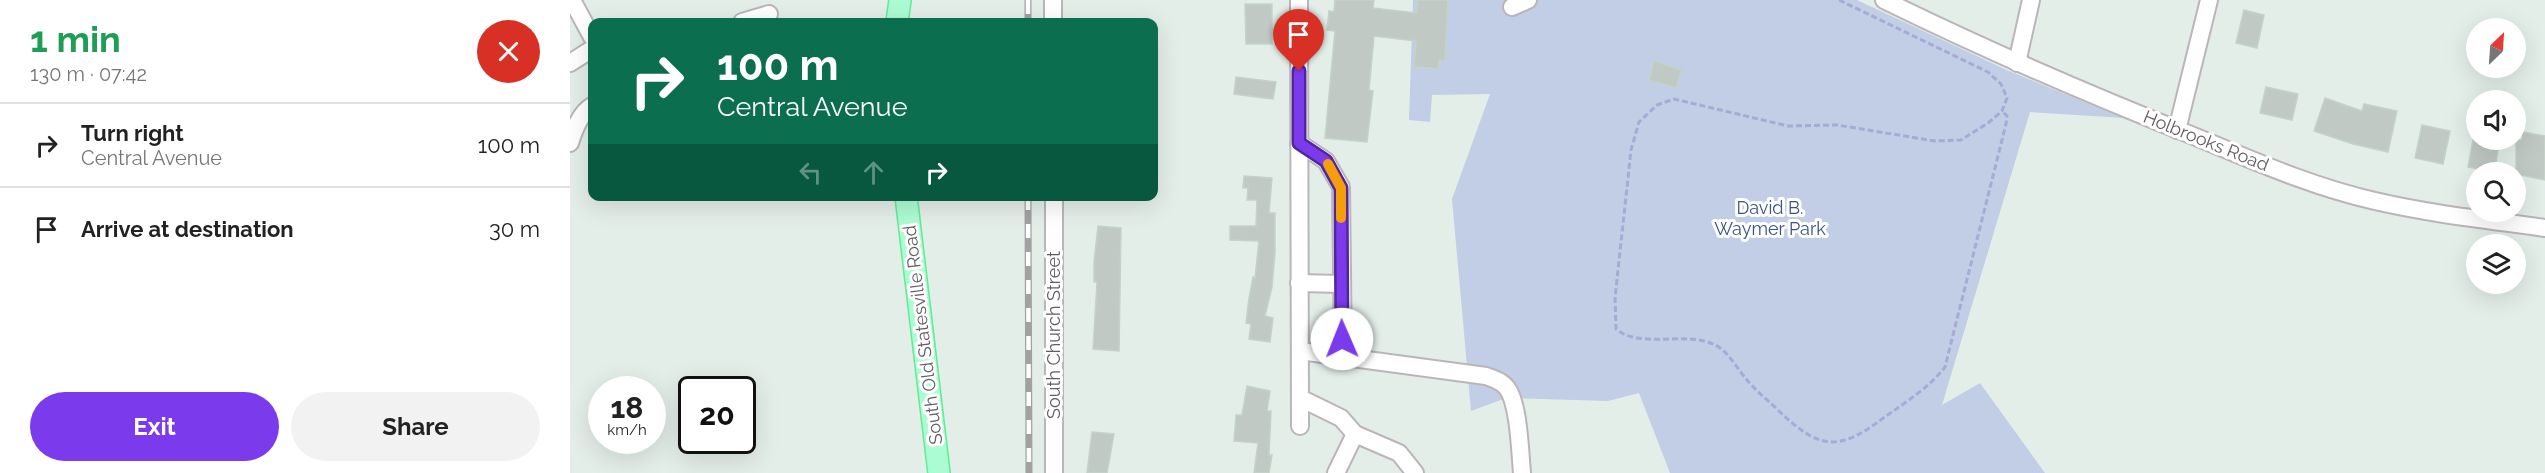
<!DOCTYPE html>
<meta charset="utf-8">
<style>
body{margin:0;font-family:Raleway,sans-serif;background:#f2f2f2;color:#222;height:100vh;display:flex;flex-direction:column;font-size:22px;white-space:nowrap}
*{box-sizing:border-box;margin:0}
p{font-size:20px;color:#767676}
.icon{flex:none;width:33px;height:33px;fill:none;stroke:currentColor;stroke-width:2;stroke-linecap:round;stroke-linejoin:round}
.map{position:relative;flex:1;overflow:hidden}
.panel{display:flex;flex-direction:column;background:#fff;width:570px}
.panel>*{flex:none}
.guide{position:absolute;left:18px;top:18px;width:570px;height:183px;border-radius:12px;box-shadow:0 6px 24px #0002;background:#0b6e4f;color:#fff;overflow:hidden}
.needle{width:39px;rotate:25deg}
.buttons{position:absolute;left:1896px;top:18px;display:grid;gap:12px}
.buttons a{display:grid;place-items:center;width:60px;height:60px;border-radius:50%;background:#fff;box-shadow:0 6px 24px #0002;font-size:30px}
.speed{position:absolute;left:18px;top:376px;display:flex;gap:12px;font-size:30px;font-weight:700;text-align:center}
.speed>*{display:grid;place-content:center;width:78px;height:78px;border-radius:50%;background:#fff;box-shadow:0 6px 24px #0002;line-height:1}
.speed small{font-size:15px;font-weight:400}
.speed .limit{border:3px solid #111;border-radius:9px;background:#fff;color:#111}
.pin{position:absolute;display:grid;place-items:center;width:51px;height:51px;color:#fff;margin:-62px -26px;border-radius:50% 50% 50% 0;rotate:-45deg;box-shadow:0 0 6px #0007}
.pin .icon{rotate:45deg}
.me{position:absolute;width:66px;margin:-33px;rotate:359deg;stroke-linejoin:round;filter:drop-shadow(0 0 4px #0008)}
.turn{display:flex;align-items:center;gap:21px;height:126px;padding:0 30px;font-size:27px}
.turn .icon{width:78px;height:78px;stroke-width:2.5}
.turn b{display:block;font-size:42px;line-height:51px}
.lanes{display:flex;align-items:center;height:57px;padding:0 30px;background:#0003;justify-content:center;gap:30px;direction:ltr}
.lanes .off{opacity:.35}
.round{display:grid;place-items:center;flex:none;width:63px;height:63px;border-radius:32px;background:#f2f2f2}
.head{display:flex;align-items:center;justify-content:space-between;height:102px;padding:0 30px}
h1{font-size:36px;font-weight:700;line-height:45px;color:#1e9e55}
.action{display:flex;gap:12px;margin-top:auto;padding:12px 30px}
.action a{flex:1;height:69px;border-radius:36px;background:#7c3aed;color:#fff;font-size:24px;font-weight:700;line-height:69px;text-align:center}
.action a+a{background:#f2f2f2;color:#222}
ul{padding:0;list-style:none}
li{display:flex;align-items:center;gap:18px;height:84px;padding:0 30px;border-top:2px solid #e0e0e0}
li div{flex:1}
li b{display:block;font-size:22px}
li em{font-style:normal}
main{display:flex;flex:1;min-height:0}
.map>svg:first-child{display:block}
.green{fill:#c2cee5}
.building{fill:#c1c9c5;stroke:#c3d3c8;stroke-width:1.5}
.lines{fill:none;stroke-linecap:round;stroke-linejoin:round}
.minor-casing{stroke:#bbb5b9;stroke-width:20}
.major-casing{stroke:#5fec93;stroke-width:24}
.path{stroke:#a5aad6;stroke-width:3;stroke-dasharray:6 3;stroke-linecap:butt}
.minor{stroke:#fff;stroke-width:16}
.major{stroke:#acfcd3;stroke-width:21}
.rail-casing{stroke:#a3a0a2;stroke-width:7}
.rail{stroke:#fff;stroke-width:4.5;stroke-dasharray:14;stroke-linecap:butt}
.route-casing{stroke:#51269a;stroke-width:15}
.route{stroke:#7c3aed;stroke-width:10}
.slow{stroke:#f59e0b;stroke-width:10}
.labels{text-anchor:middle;stroke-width:6;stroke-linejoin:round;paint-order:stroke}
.street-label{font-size:18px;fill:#645c63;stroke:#fff}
.park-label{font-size:18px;fill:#395186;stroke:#fff}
</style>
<main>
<section class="panel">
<div class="head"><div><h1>1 min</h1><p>130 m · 07:42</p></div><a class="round" style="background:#d93025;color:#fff"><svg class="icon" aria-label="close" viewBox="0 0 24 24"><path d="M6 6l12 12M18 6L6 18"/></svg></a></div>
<ul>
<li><svg class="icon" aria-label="right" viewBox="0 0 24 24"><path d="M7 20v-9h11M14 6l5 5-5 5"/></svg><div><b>Turn right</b><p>Central Avenue</p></div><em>100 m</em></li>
<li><svg class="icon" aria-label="arrive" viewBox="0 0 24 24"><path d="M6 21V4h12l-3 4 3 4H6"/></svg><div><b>Arrive at destination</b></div><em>30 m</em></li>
</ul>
<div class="action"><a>Exit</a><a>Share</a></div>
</section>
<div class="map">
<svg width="1975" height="473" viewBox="0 0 1975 473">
<rect width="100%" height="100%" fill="#e4eee9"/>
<path class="green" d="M843,0H1287L1439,71L1553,118L1460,112L1372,405L1410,383L1475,473H1100L1069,393L1038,401L936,398L901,411L882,199L920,94L862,95L860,122L839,120Z"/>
<g class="building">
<path d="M765,0H804L803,8L847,13L848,0H878L875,61L869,60L868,69L844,67L846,41L804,36L799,90L803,91L797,142L755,138L765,31L757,30L759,11L764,12Z"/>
<path d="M675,4H702V44H676Z"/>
<path d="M1674,10L1694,15L1687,48L1666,43Z"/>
<path d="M1084,61L1112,70L1106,88L1079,80Z"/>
<path d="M666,77L706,82L703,99L664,94Z"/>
<path d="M1696,87L1728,94L1722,120L1690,113Z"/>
<path d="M1755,98L1792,111L1794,104L1827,111L1818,152L1783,144L1744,131Z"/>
<path d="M1852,125L1880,131L1873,164L1845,158Z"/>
<path d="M1953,132L1975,136V180L1946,174V140H1952Z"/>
<path d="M1903,140H1930L1924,172L1898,167Z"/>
<path d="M674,176L702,178L699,213H705V252L702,287L695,316L703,318L700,342L679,339L681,324L676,323L679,298L683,277L685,278L689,241L660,240V226H686L687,200H677L678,188H673Z"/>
<path d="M528,226L551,228L549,351L523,349L527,282H524V262Z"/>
<path d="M677,386L700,391L697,411H701L699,455H702L699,473H684L688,443L664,441L666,415H672Z"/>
<path d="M522,432L544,434L537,473H517Z"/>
</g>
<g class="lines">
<g class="minor-casing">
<g id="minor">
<path d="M2,0L22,37"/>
<path d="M483,0V22"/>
<path d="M729,0L730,426"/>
<path d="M1314,0C1416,50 1520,95 1626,137C1684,161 1743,187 1805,201C1861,214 1918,220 1975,228"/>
<path d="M942,7L958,0"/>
<path d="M172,22L199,14"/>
<path d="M0,63L22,49"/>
<path d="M1447,63L1461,0"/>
<path d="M1607,130L1639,0"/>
<path d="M0,143C4,130 10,113 22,106"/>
<path d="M729,143L756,161L771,187L773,357"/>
<path d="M729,283L772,284"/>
<path d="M730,351L916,376C924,379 932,381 937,388C949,404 950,452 952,473"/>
<path d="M730,398L771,418L785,434L829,453L845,473"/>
<path d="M484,473V196"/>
<path d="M766,473L785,434"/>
</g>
</g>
<g class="major-casing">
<g id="major">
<path d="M327,22L330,0"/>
<path d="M336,196L369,473"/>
</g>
</g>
<path class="path" d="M1269,0L1418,72L1431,84L1437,98L1432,111L1418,123L1391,140L1365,141L1267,125L1218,126L1104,99L1087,105L1069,122L1061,150L1045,298L1046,329C1070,349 1115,331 1143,344C1158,350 1167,369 1177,380C1187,392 1199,401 1210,412C1249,449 1268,452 1312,419C1334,403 1359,388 1375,367L1436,124L1437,116L1432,111"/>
<use href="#minor" class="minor"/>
<use href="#major" class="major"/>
<g class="rail-casing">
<g id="rail">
<path d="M458,0V22"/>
<path d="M458,196L459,473"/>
</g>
</g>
<use href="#rail" class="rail"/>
</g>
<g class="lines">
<g class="route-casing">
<path id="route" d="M729,71V143L756,161L771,188L772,339"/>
</g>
<use href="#route" class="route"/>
<path class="slow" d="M758,164L771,188V218"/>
</g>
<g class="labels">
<g class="street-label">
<text transform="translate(1636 141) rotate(22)" y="6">Holbrooks Road</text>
<text transform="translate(353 335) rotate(-97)" y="6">South Old Statesville Road</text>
<text transform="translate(484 335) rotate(-90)" y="6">South Church Street</text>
</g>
<g class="park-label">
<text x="1200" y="214">David B.<tspan x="1200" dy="21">Waymer Park</tspan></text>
</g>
</g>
</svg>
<div class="buttons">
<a><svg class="needle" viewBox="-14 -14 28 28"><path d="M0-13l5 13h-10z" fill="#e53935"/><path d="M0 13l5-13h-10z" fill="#767676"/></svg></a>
<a><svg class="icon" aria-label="sound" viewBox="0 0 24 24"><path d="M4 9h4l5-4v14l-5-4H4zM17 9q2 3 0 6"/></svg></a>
<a><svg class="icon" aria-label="search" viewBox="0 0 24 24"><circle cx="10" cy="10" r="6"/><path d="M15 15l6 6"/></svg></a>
<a><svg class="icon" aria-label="layers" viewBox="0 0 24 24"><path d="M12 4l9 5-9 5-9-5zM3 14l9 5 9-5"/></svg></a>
</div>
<div class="speed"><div>18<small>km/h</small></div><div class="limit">20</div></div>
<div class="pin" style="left:729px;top:71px;background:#d93025"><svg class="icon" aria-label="arrive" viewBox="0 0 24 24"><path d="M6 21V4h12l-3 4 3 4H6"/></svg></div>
<svg class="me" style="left:772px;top:339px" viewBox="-20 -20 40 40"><circle r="19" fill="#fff"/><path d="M0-13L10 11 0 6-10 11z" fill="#7c3aed"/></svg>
<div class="guide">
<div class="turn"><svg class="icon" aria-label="right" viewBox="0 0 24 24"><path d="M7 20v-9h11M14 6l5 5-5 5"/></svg><div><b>100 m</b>Central Avenue</div></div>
<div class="lanes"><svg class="icon off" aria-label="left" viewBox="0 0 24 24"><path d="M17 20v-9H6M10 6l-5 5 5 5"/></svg><svg class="icon off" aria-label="ahead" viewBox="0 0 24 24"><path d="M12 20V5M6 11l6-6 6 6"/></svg><svg class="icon" aria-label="right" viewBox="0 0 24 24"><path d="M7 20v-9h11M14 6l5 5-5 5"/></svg></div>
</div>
</div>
</main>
